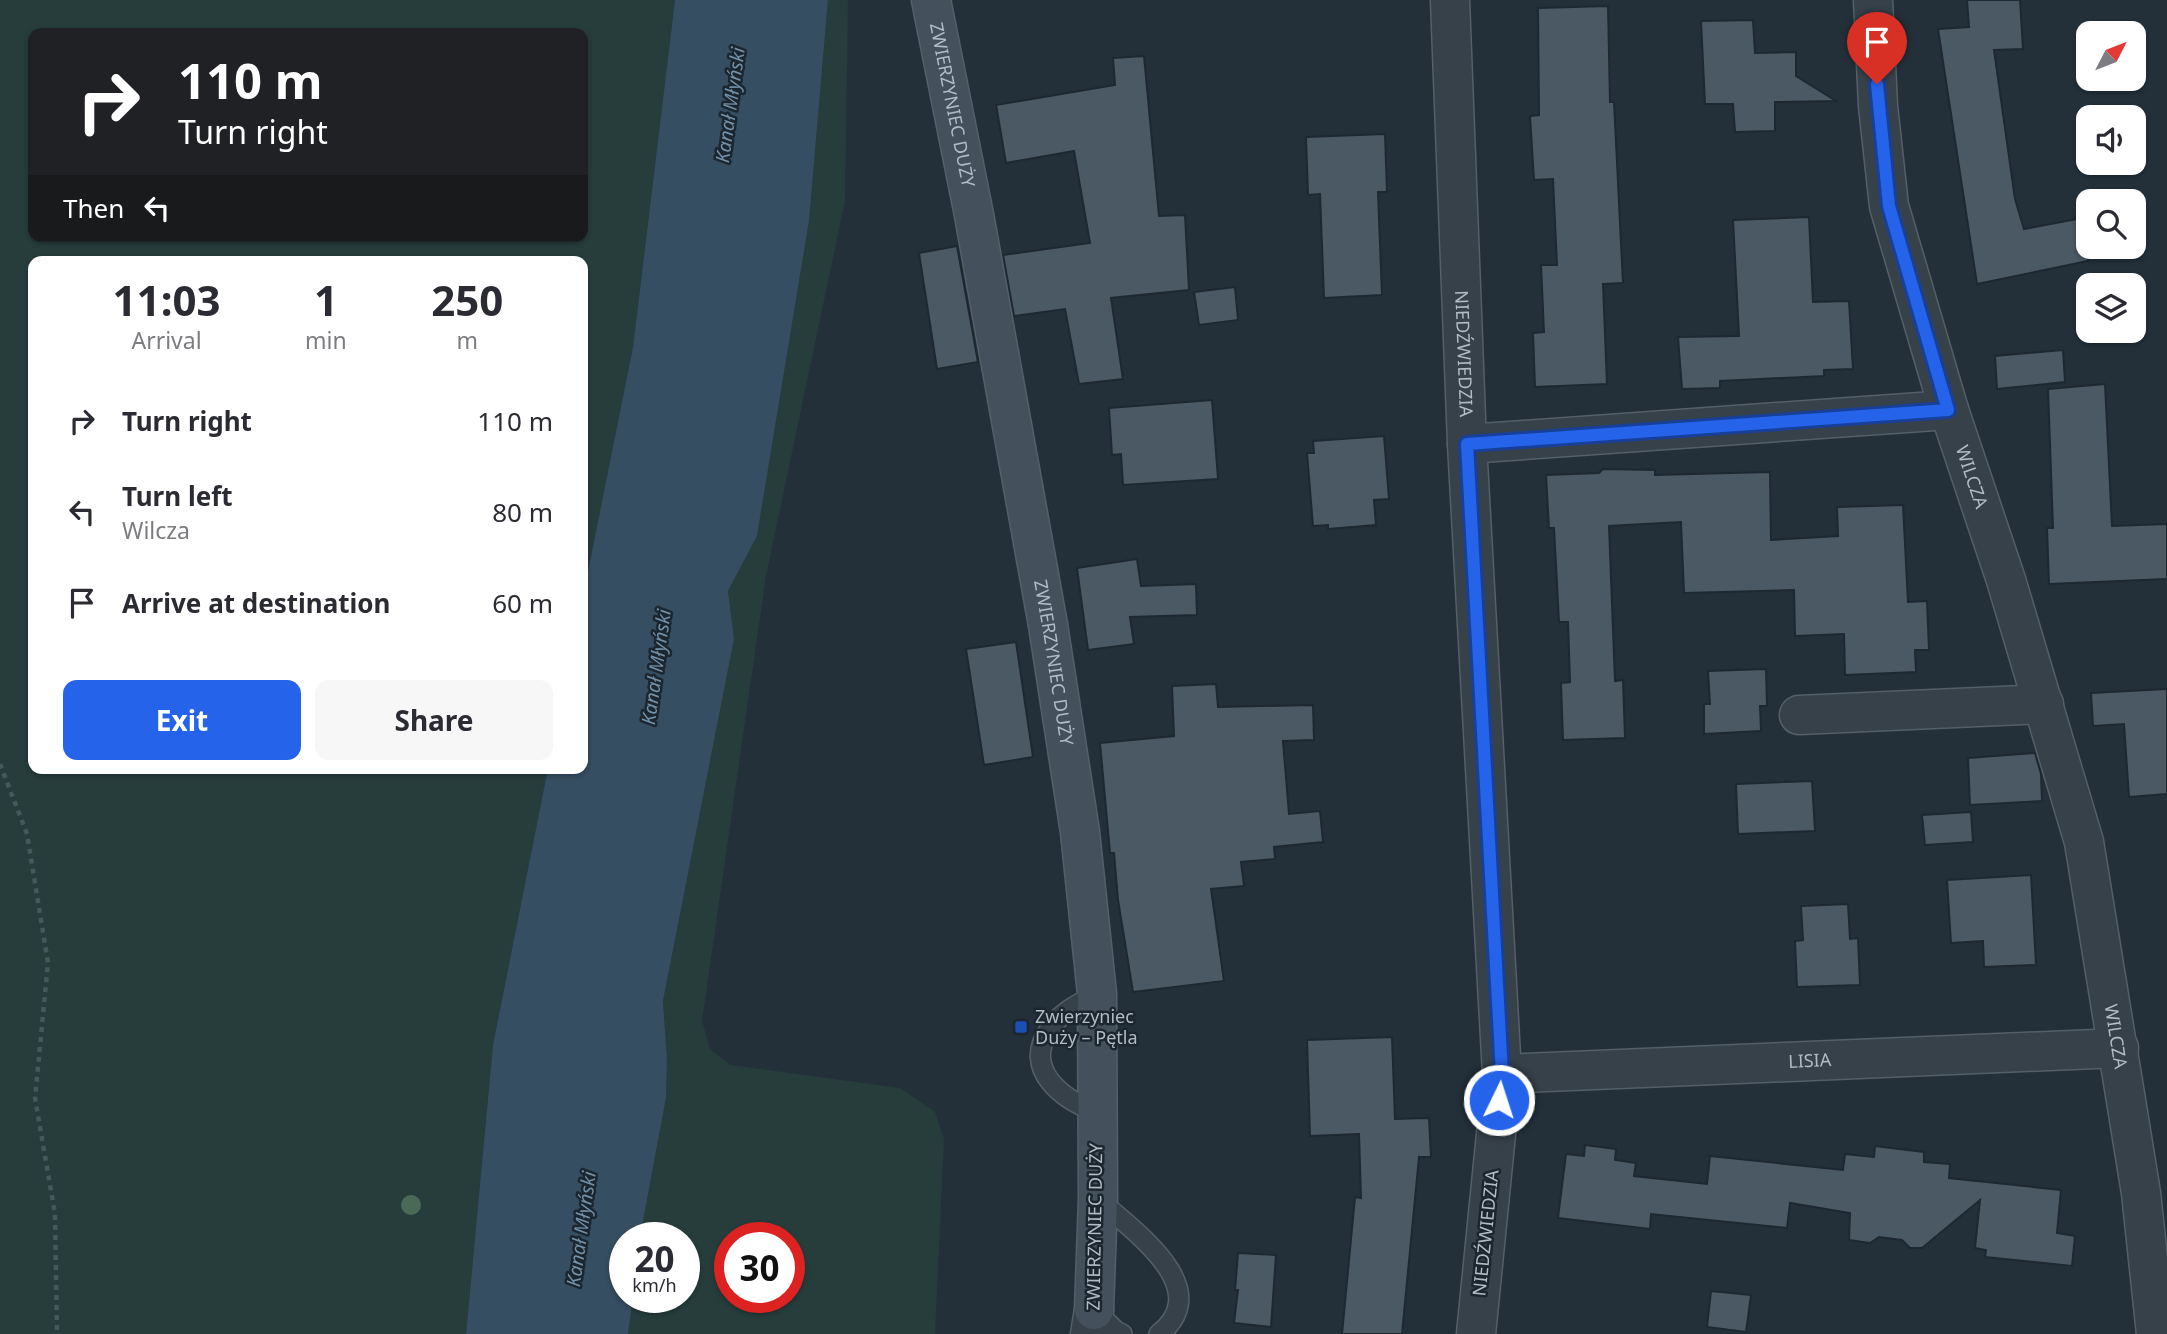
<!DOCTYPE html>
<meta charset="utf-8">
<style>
body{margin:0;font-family:"Noto Sans",sans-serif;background:#f7f7f7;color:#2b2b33;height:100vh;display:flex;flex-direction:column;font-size:26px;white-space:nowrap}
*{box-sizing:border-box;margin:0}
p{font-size:23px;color:#7c7c81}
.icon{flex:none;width:38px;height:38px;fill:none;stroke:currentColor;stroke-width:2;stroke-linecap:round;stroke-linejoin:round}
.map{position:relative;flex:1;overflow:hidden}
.sheet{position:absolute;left:28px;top:256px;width:560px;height:518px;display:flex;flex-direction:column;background:#fff;border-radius:14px;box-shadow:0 2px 5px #0004}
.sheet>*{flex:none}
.top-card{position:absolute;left:28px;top:28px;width:560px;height:214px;border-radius:14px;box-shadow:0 2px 5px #0004;background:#202124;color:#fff;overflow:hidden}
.needle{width:46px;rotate:48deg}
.buttons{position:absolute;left:2076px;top:21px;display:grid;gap:14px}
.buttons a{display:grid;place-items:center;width:70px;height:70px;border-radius:14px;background:#fff;box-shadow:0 2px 5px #0004;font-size:35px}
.speed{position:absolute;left:609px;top:1222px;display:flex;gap:14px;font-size:35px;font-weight:700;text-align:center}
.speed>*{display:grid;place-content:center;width:91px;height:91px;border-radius:50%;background:#fff;box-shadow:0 2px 5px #0004;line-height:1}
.speed small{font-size:18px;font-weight:400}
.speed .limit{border:10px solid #d22;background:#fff;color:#111}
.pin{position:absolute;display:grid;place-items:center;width:60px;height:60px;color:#fff;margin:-72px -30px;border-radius:50% 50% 50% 0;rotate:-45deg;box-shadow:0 0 7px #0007}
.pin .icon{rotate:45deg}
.me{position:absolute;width:77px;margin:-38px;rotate:4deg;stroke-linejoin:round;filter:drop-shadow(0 0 5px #0008)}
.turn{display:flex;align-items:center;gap:24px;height:147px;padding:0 35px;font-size:32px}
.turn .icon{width:91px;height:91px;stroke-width:2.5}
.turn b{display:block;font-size:49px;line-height:60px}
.then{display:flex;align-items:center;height:66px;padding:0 35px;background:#0003;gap:14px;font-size:26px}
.eta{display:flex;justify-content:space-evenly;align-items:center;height:119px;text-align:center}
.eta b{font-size:42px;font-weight:700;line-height:49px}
.primary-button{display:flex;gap:14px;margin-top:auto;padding:14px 35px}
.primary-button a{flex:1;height:80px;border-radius:14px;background:#2563eb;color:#fff;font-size:28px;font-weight:700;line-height:80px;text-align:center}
.primary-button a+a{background:#f7f7f7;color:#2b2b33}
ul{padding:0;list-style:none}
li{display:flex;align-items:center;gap:21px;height:91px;padding:0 35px}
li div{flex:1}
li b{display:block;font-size:26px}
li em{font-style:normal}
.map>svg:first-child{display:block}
.green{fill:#263d3c;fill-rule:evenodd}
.water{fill:#364e61}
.building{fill:#4b5965;stroke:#1e2831;stroke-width:2}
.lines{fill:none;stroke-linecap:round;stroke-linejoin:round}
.lane-casing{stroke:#545f68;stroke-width:22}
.street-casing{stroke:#545f68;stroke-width:41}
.secondary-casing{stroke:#545f68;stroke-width:41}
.path{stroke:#44595a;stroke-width:4.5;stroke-dasharray:5 5;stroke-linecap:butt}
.lane{stroke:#36414a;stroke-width:19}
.street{stroke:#36414a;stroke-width:38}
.secondary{stroke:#44515d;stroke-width:38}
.tree{fill:#4a6957}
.route-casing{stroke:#184099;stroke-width:18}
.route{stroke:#2563eb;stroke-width:12}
.transit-dot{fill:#1a4fb4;stroke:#1c262f;stroke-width:2.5}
.labels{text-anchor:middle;stroke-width:5;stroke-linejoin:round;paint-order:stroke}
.street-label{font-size:18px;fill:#b1bcc6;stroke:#1c262f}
.poi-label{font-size:18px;fill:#b1bcc6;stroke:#1c262f;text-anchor:start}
.water-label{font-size:19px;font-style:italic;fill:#7291aa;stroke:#1c262f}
</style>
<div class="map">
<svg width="2167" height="1334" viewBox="0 0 2167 1334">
<rect width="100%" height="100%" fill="#23303a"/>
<g class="green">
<path d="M0,0H675L633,347L583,596V261H33V768H548L493,1045L466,1334H0ZM33,33H583V236H33Z"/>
<path d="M828,0H848L845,201L766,576L702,1021L710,1049L730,1065L900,1088L935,1112L944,1139L935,1334H628L633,1297H684V1237H640L666,1098L667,1059L663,1001L734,639L728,591L757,536L809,221ZM730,1237H789V1297H730Z"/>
</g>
<path class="water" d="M675,0H828L809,221L757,536L728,591L734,639L663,1001L667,1059L666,1098L640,1237H625V1297H633L628,1334H466L493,1045L548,768H583V596L633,347Z"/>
<g class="building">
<path d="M1967,0H2020L2023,49L1994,50L2015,199L2024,229L2088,217V261L1977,284L1938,29L1969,27Z"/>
<path d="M1608,6L1610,102H1614L1623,283L1603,284L1607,384L1535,387L1533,333L1544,332L1541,265H1557L1553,179L1534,180L1530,116L1539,115L1538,8Z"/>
<path d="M1753,20L1755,53L1796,52V76L1836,101L1775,102V131L1735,132L1733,104H1705L1701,21Z"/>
<path d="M1144,56L1159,216L1185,215L1189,290L1111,298L1123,379L1079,384L1065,309L1014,316L1003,255L1090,243L1074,151L1006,163L996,105L1115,85L1113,58Z"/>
<path d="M1385,134L1387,192H1378L1382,295L1324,298L1320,194L1308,195L1306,137Z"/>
<path d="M1809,217L1813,302L1849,301L1853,369L1824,370V376L1720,381V388L1682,389L1678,337L1739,336L1733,220Z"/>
<path d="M957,246L978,362L937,369L919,253Z"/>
<path d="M1235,287L1238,320L1199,325L1194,292Z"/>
<path d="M2063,350L2065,382L1997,389L1995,356Z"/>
<path d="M2105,384L2112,526L2167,524V579L2049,584L2047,528H2053L2048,389Z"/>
<path d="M1212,400L1218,479L1123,485L1121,454L1112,455L1109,408Z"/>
<path d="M1384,436L1389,499L1374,500L1376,525L1328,529V525L1313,526L1307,453H1314L1313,441Z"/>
<path d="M1603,469L1655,470V475L1770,472L1771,540L1838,536L1837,507L1903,505L1908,602L1927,601L1929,650H1915L1916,672L1845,675L1844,634L1795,636L1794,590L1684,593L1681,522L1609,526L1615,681L1623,680L1625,738L1563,740L1561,683L1570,682L1568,622H1559L1554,528H1549L1546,475L1599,473Z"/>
<path d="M1137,559L1141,586L1196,584L1197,615L1130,617L1134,644L1088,650L1077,568Z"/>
<path d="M1016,642L1033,757L984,765L966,649Z"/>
<path d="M1766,669L1767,706H1760L1761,731L1704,734V704H1710L1708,671Z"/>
<path d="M1216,684L1218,707L1313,705L1314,740L1283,741L1289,814L1320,811L1323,842L1274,847L1275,859L1241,862L1244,886L1211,889L1224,981L1133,992L1118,900L1114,853H1110L1100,743L1174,736L1172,686Z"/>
<path d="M2167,689V794L2129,797L2124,724L2093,726L2091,693Z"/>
<path d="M2035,753L2041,774L2042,801L1970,805L1968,758Z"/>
<path d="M1812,781L1815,831L1738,834L1736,784Z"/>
<path d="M1971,812L1973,842L1925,845L1922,815Z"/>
<path d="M2031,875L2036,965L1984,967L1983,941L1951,943L1947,880Z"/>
<path d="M1848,904L1850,939L1858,938L1860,985L1797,987L1795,941L1803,940L1801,906Z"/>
<path d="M1392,1037L1395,1119L1429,1118L1431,1157H1419L1402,1334H1342L1355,1197L1361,1198L1359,1134L1310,1136L1307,1040Z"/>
<path d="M1585,1145L1616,1149L1615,1160L1636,1163L1634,1176L1707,1184L1710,1156L1843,1170L1845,1154L1874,1157L1875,1146L1924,1152V1162L1950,1164L1949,1178L2061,1190L2057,1233L2075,1236L2072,1266L1985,1257L1986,1250L1975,1248L1980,1200L1922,1248H1910L1902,1240L1879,1237L1870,1243L1849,1240L1850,1213L1790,1203L1787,1228L1651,1214L1650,1229L1558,1218L1566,1154L1584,1156Z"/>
<path d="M1238,1253L1276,1255L1271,1327L1234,1323L1238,1290H1235Z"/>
<path d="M1711,1291L1751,1295L1746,1332L1707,1327Z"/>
</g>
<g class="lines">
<g class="lane-casing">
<g id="lane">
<path d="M1097,1112C1063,1100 1021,1069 1050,1029C1061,1012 1080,1003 1097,994"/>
<path d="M1099,1200C1132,1230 1217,1288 1159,1334"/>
<path d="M1094,1310L1116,1331L1122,1334"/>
</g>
</g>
<g class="street-casing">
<g id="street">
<path id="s1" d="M1450,0L1467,444L1502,1074L1476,1334"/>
<path id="s2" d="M1873,0L1878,106L1889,206L1949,410L2006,580L2084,842L2141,1193L2156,1334"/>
<path d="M1467,444L1949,410"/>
<path d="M1799,715L2044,704"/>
<path id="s3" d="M1502,1074L2119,1048"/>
<path d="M1090,1334L1094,1310"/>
</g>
</g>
<g class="secondary-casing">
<g id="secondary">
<path id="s4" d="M931,0L974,215L1048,625L1080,832L1097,994L1098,1199L1094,1310"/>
</g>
</g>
<path class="path" d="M0,764L27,834L48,963L35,1098L55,1214L57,1334"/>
<use href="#lane" class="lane"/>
<use href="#street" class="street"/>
<use href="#secondary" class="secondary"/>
</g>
<circle class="tree" cx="411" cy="1205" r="10"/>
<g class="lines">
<g class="route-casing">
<path id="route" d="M1499,1100L1502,1074L1467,444L1948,410L1889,206L1877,84"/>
</g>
<use href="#route" class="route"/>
</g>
<rect class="transit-dot" x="1014" y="1020" width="14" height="14" rx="3.5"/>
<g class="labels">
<g class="street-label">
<text dy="6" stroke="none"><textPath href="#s4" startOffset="107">ZWIERZYNIEC DUŻY</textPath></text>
<text dy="6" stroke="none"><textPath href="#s1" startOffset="354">NIEDŹWIEDZIA</textPath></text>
<text dy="6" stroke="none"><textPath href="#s2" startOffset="490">WILCZA</textPath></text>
<text dy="6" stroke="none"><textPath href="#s4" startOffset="674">ZWIERZYNIEC DUŻY</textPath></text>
<text dy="6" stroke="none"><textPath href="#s2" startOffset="1069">WILCZA</textPath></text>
<text dy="6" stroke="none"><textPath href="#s3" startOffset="308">LISIA</textPath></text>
<text transform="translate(1095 1227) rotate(-89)" y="6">ZWIERZYNIEC DUŻY</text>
<text transform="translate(1486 1233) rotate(-84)" y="6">NIEDŹWIEDZIA</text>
</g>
<g class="poi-label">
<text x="1035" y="1023">Zwierzyniec<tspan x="1035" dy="21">Duży – Pętla</tspan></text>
</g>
<g class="water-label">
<text transform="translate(730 105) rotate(-82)" y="7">Kanał Młyński</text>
<text transform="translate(656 667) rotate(-82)" y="7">Kanał Młyński</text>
<text transform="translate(581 1229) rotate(-82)" y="7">Kanał Młyński</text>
</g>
</g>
</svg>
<div class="buttons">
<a><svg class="needle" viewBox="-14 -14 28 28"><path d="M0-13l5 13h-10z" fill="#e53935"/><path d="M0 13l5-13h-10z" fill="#7c7c81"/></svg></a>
<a><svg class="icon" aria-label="sound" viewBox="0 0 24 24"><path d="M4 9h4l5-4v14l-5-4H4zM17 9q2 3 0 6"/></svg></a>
<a><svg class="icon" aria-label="search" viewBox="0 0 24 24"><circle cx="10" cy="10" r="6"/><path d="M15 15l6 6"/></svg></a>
<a><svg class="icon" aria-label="layers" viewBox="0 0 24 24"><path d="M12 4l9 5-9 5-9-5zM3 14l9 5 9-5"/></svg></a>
</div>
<div class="speed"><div>20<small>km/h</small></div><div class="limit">30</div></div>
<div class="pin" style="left:1877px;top:84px;background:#d93025"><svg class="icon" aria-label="arrive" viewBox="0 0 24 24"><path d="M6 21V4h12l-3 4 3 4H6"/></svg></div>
<svg class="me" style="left:1499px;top:1100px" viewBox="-20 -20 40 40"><circle r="17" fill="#2563eb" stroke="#fff" stroke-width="3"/><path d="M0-11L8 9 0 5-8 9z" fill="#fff"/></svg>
<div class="top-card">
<div class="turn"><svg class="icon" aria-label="right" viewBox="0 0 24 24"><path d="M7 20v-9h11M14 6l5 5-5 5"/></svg><div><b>110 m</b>Turn right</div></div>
<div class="then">Then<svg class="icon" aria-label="left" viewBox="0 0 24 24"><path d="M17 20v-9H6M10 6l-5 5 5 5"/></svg></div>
</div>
<section class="sheet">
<div class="eta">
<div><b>11:03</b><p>Arrival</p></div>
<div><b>1</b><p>min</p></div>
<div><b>250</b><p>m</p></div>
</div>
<ul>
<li><svg class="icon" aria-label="right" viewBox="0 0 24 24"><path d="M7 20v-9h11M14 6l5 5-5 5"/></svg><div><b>Turn right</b></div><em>110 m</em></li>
<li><svg class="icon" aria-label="left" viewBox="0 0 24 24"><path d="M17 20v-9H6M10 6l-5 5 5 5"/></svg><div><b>Turn left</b><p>Wilcza</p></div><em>80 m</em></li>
<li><svg class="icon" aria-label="arrive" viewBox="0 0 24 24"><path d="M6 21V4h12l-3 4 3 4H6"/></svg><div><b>Arrive at destination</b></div><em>60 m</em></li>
</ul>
<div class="primary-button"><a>Exit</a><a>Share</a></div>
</section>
</div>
